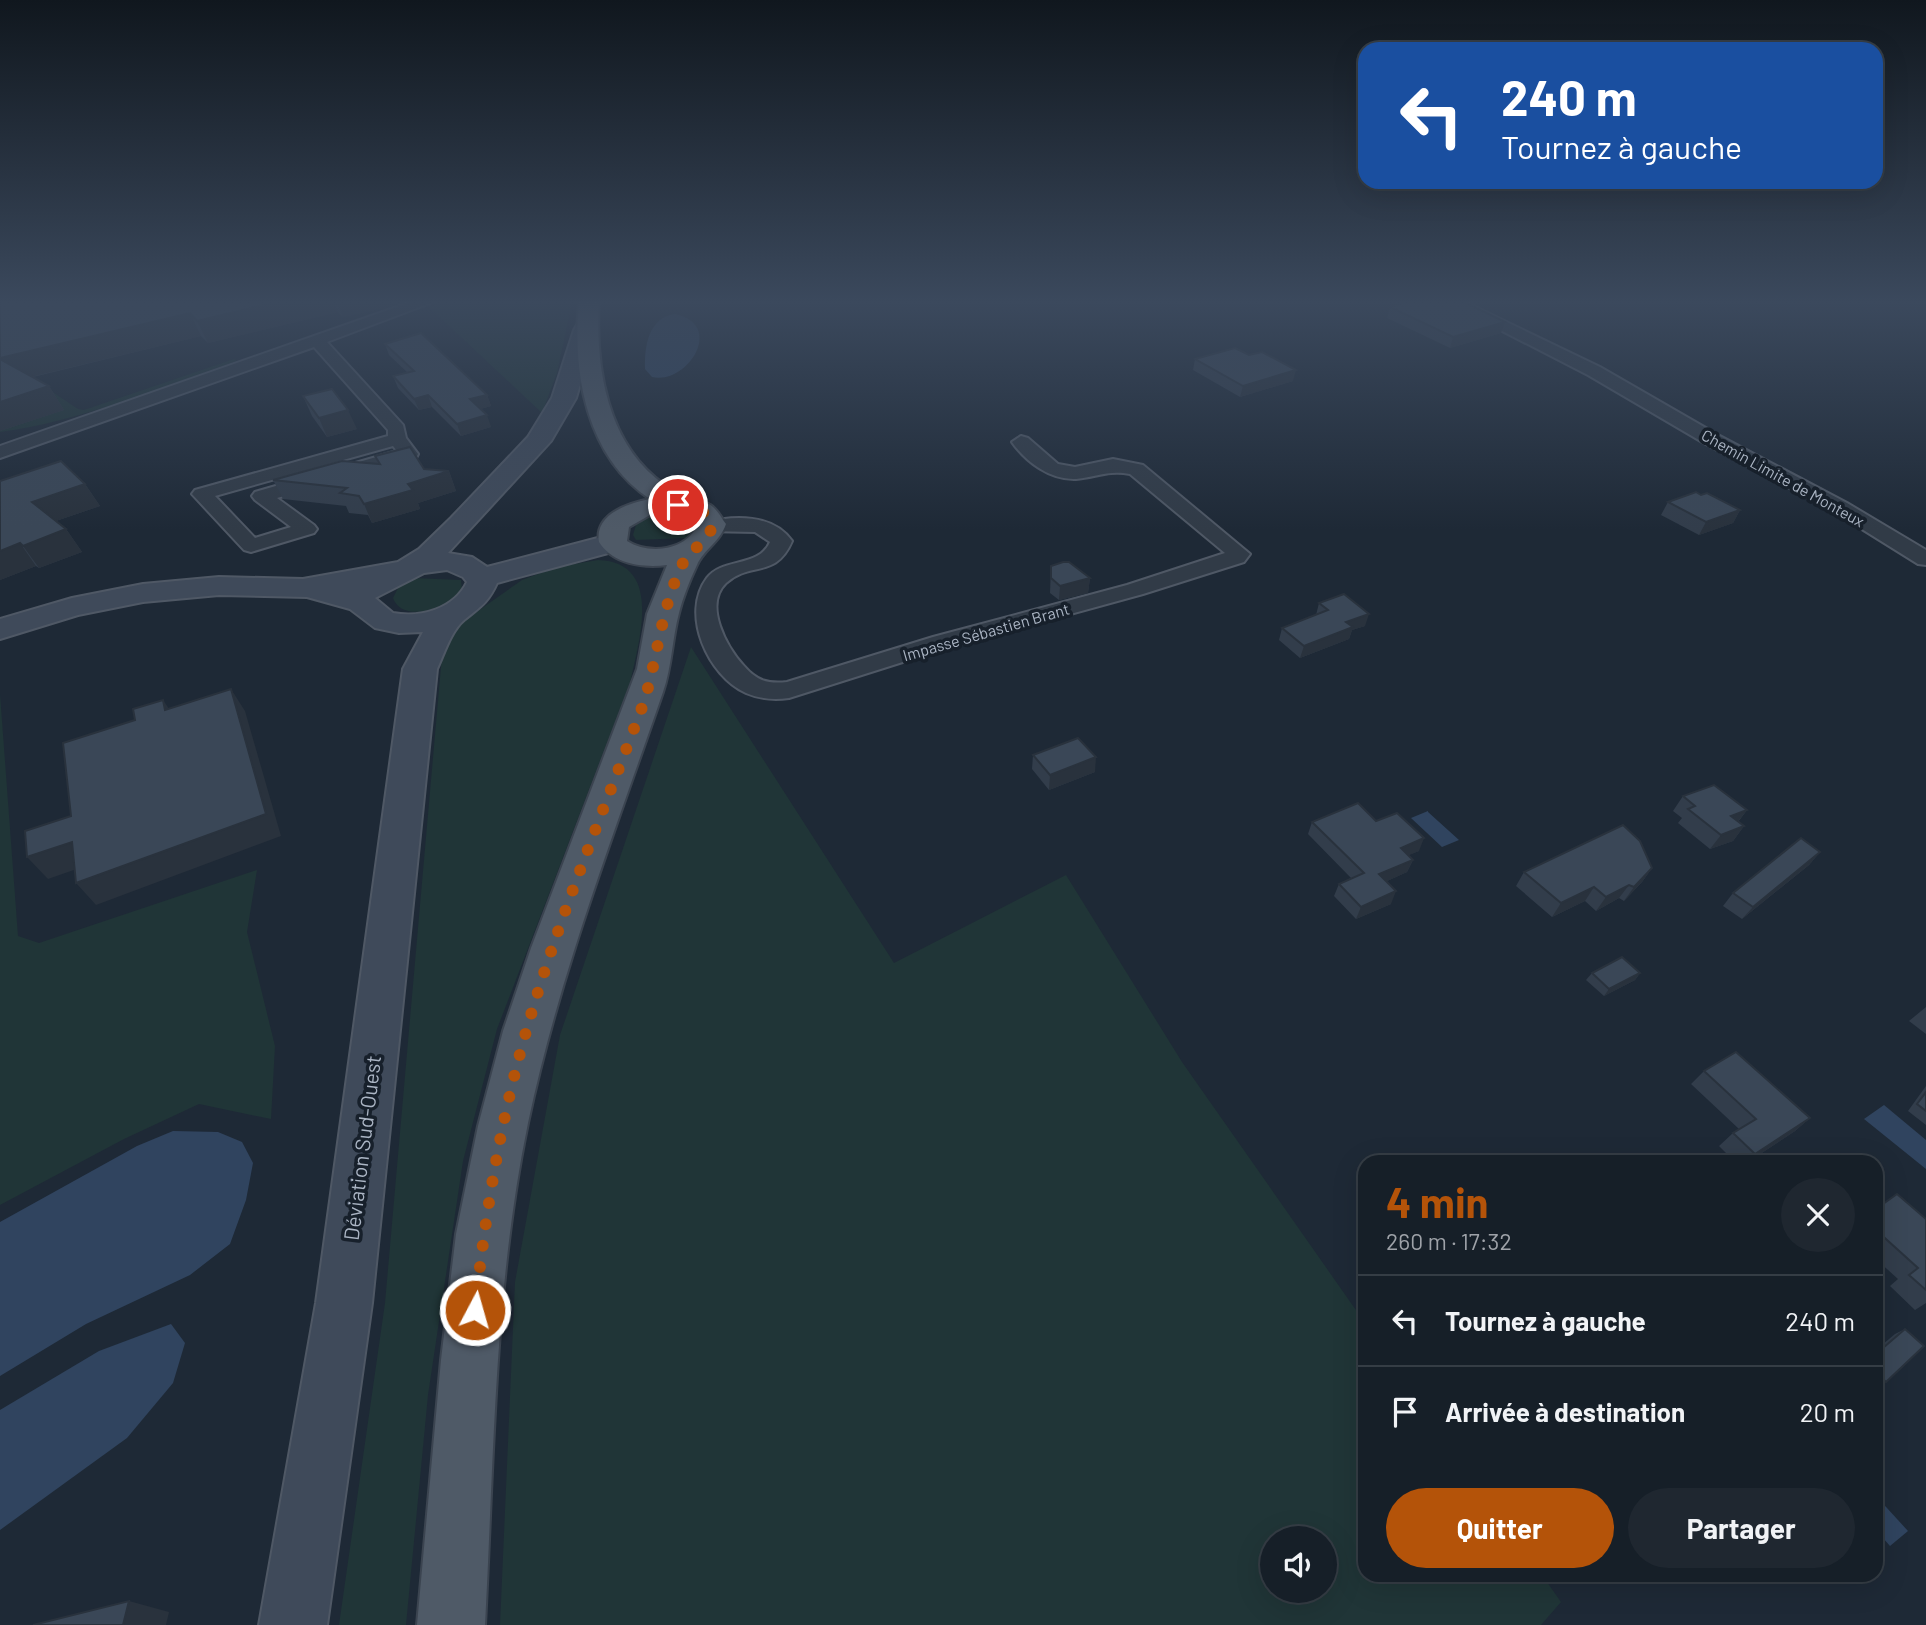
<!DOCTYPE html>
<html lang="fr">
<meta charset="utf-8">
<style>
body{margin:0;font-family:Barlow,sans-serif;background:#1f2730;color:#f1f3f6;height:100vh;display:flex;flex-direction:column;font-size:26px;white-space:nowrap}
*{box-sizing:border-box;margin:0}
p{font-size:23px;color:#9ea2a8}
.icon{flex:none;width:38px;height:38px;fill:none;stroke:currentColor;stroke-width:2;stroke-linecap:round;stroke-linejoin:round}
.map{position:relative;flex:1;overflow:hidden}
.side{position:absolute;left:1358px;top:1155px;width:525px;height:427px;display:flex;flex-direction:column;background:#161f28;border-radius:21px;box-shadow:0 7px 28px #0002,0 0 0 2px #353d45}
.side>*{flex:none}
.guide{position:absolute;left:1358px;top:42px;width:525px;height:147px;border-radius:21px;box-shadow:0 7px 28px #0002,0 0 0 2px #353d45;background:#1a4fa0;color:#fff;overflow:hidden}
.tools{position:absolute;left:1260px;top:1526px;display:grid;gap:14px}
.tools a{display:grid;place-items:center;width:77px;height:77px;border-radius:50%;background:#161f28;box-shadow:0 7px 28px #0002,0 0 0 2px #353d45;font-size:35px}
.pin{position:absolute;display:grid;place-items:center;width:60px;height:60px;color:#fff;margin:-30px;border:4px solid #fff;border-radius:50%;box-shadow:0 2px 7px #0007}
.me{position:absolute;width:77px;margin:-38px;rotate:6deg;stroke-linejoin:round;filter:drop-shadow(0 0 5px #0008)}
.turn{display:flex;align-items:center;gap:24px;height:147px;padding:0 28px;font-size:32px}
.turn .icon{width:91px;height:91px;stroke-width:2.5}
.turn b{display:block;font-size:49px;line-height:60px}
.round{display:grid;place-items:center;flex:none;width:74px;height:74px;border-radius:37px;background:#1f2730}
.head{display:flex;align-items:center;justify-content:space-between;height:119px;padding:0 28px}
h1{font-size:42px;font-weight:700;line-height:52px;color:#b45309}
.action{display:flex;gap:14px;margin-top:auto;padding:14px 28px}
.action a{flex:1;height:80px;border-radius:42px;background:#b45309;color:#fff;font-size:28px;font-weight:700;line-height:80px;text-align:center}
.action a+a{background:#1f2730;color:#f1f3f6}
ul{padding:0;list-style:none}
li{display:flex;align-items:center;gap:21px;height:91px;padding:0 28px;border-top:2px solid #353d45}
li div{flex:1}
li b{display:block;font-size:26px}
li em{font-style:normal}
.map>svg:first-child{display:block}
.green{fill:#203537;fill-rule:evenodd}
.water{fill:#30445f}
.lines{fill:none;stroke-linecap:round;stroke-linejoin:round}
.street-casing{stroke:#4f5865;stroke-width:4}
.secondary-casing{stroke:#4f5865;stroke-width:4}
.primary-casing{stroke:#3b4450;stroke-width:4}
.street{fill:#313b47;fill-rule:evenodd}
.secondary{fill:#3f4a5a;fill-rule:evenodd}
.primary{fill:#4f5a67;fill-rule:evenodd}
.wall{fill:#323d4b}
.shaded-wall{fill:#29323d}
.building{fill:#3a4757;stroke:#29323d;stroke-width:2}
.route{stroke:#b45309;stroke-width:12;stroke-dasharray:0 21.6}
.labels{text-anchor:middle;stroke-width:7;stroke-linejoin:round;paint-order:stroke}
.far-street-label{font-size:16px;fill:#abb5c4;stroke:#17202b}
.near-street-label{font-size:21px;fill:#abb5c4;stroke:#17202b}
</style>
<div class="map">
<svg width="1926" height="1625" viewBox="0 0 1926 1625">
<rect width="100%" height="100%" fill="#1e2936"/>
<g class="green">
<path d="M445,302H572L557,373L542,413L429,307Z"/>
<path d="M234,359L237,361C159,388 82,421 0,432V427L48,389L78,409L84,410Z"/>
<path d="M667,514L684,516L694,523L692,533L687,538L636,540L633,535L636,525L649,517Z"/>
<path d="M598,560C664,562 639,641 630,683L497,1029L463,1161L428,1395L406,1625H339L385,1303L443,644L458,625L522,580L557,567Z"/>
<path d="M413,578L461,580L462,590C450,607 403,625 393,598L398,588Z"/>
<path d="M691,647L894,963L1066,875L1182,1062L1365,1323V1575H1542L1561,1602L1541,1625H500L515,1282L560,1035ZM1272,1538H1325V1591H1272Z"/>
<path d="M0,694L18,936L39,943L257,870L247,932L275,1046L271,1119L199,1104L124,1139L0,1205Z"/>
</g>
<g class="water">
<path d="M675,314C726,325 687,385 652,377L645,369C644,346 649,317 675,314Z"/>
<path d="M1428,811V812L1459,840L1442,847L1411,818Z"/>
<path d="M1884,1105L1926,1140V1169L1864,1119Z"/>
<path d="M173,1131L218,1132L242,1142L253,1163L246,1200L230,1244L190,1275L86,1324L0,1376V1222L137,1146Z"/>
<path d="M171,1324L185,1343L173,1383L127,1438L0,1530V1410L99,1351Z"/>
<path d="M1876,1496L1908,1531L1890,1546L1876,1530Z"/>
</g>
<g class="lines">
<g class="street-casing">
<g id="street">
<path d="M411,302H433L327,342L403,425L406,438L418,454L416,458L277,498L314,525L317,529L314,533L251,552L244,550L192,494L195,490L388,436V430L314,347L0,458V446ZM393,446L397,451L255,492L252,496L255,500L291,527L255,538L215,496Z"/>
<path d="M1446,302H1465L1600,367L1718,435L1847,503L1926,550V565L1918,564L1833,511L1704,443L1588,375Z"/>
<path d="M1021,436L1028,438L1058,464L1075,467L1113,459L1143,465L1250,554L1244,562L1143,594L950,647L789,698C774,700 760,699 746,693C708,676 680,614 707,578C723,557 759,568 770,542L755,532L705,531L702,527L705,523C734,515 773,514 792,541C776,579 750,561 726,583C703,605 727,648 744,666C757,681 768,684 787,682L933,637L1127,585L1225,553L1130,474C1108,470 1097,477 1076,479C1050,480 1026,462 1012,442Z"/>
</g>
</g>
<g class="secondary-casing">
<path id="secondary" d="M585,324L593,325L596,330L576,398L551,441L448,553L472,557L487,567L613,534L623,537L627,543L623,549L497,583C488,603 480,607 464,620C451,631 444,654 437,669L372,1303L327,1625H259L316,1303L403,669L423,632L399,633L375,628L350,609L307,597L219,595L143,602L78,615L0,639V619L72,598L143,584L219,577L303,579L398,562L419,549L451,518L528,437L552,398L574,330L577,325ZM447,570L463,577L467,582C454,609 421,618 393,613L375,598L424,573Z"/>
</g>
<g class="primary-casing">
<path id="primary" d="M579,302H599C595,367 607,445 665,485C672,490 680,496 688,499C696,502 707,501 713,507C718,511 722,519 726,524C720,542 704,549 697,565C690,580 683,597 679,613C672,639 672,666 663,692C614,834 559,975 528,1123C494,1287 494,1458 485,1625H417L441,1360L456,1234L478,1126L503,1031L531,948L637,669L647,614L667,565C642,568 613,564 599,542C594,514 629,503 650,499C586,457 572,372 579,302ZM678,513L692,517L698,524C687,551 649,555 627,541L629,527L650,515Z"/>
</g>
<use href="#street" class="street"/>
<use href="#secondary" class="secondary"/>
<use href="#primary" class="primary"/>
</g>
<g class="wall">
<path d="M0,302H402L393,306L343,317L338,312L208,343L201,336L33,377L49,386L64,410L0,431Z"/>
<path d="M1390,307L1501,333L1450,348L1387,318Z"/>
<path d="M385,344L487,395L491,406L480,409L491,427L461,436L432,407L419,410L398,388L393,376L408,373L389,355Z"/>
<path d="M1195,359L1293,381L1240,397L1193,370Z"/>
<path d="M303,396L357,429L327,437L312,416Z"/>
<path d="M375,456L424,469L449,471L456,491L418,503L420,509L372,523L368,515L349,513L346,506L283,499L273,480L378,464Z"/>
<path d="M0,481L85,484L100,506L56,521L66,529L82,552L39,568L36,566L0,580Z"/>
<path d="M1701,495L1740,510L1733,523L1699,535L1661,515L1668,502Z"/>
<path d="M1051,566L1090,578L1088,593L1059,600L1050,593Z"/>
<path d="M1319,603L1365,626L1352,630L1349,639L1300,658L1279,640L1282,628L1316,615Z"/>
<path d="M1033,755L1095,772L1049,790L1032,769Z"/>
<path d="M1683,796L1747,810L1738,822L1744,826L1733,841L1710,849L1678,823L1682,818L1673,811Z"/>
<path d="M1376,821L1419,851L1408,855L1413,860L1407,872L1387,881L1391,904L1356,919L1334,896L1339,884L1351,878L1308,834L1312,822Z"/>
<path d="M1820,852L1809,865L1742,919L1723,906L1733,893Z"/>
<path d="M1652,868L1642,882L1624,901L1619,898L1596,911L1585,901L1552,917L1516,886L1524,872Z"/>
<path d="M1592,973H1640L1635,980L1604,996L1586,980Z"/>
<path d="M1926,1007V1034L1909,1021Z"/>
<path d="M1704,1071L1810,1118L1795,1131L1748,1162H1735L1719,1146L1733,1133L1739,1129L1691,1084Z"/>
<path d="M1926,1086V1125L1908,1111Z"/>
<path d="M1876,1208L1926,1219V1303L1915,1310L1890,1286L1898,1279L1876,1259Z"/>
<path d="M1905,1329L1886,1382L1876,1387V1350L1895,1334Z"/>
</g>
<g class="shaded-wall">
<path d="M276,302H334L338,312L208,343L197,321Z"/>
<path d="M337,302H402L393,306L343,317Z"/>
<path d="M190,313L201,336L14,381L0,358Z"/>
<path d="M1505,322L1501,333L1450,348L1453,337Z"/>
<path d="M1296,370L1293,381L1240,397L1243,386Z"/>
<path d="M49,386L64,410L0,431V402Z"/>
<path d="M428,395L432,407L419,410L414,399Z"/>
<path d="M487,395L491,406L474,411L470,399Z"/>
<path d="M348,410L357,429L327,437L319,418Z"/>
<path d="M487,415L491,427L461,436L457,424Z"/>
<path d="M449,471L456,491L418,503L420,509L372,523L364,504L408,484Z"/>
<path d="M85,484L100,506L47,524L32,502Z"/>
<path d="M1740,510L1733,523L1699,535L1706,522Z"/>
<path d="M66,529L82,552L39,568L23,546Z"/>
<path d="M20,543L36,566L0,580V551Z"/>
<path d="M1090,578L1088,593L1059,600L1060,586Z"/>
<path d="M1369,614L1365,626L1352,630L1349,639L1300,658L1304,646L1346,622Z"/>
<path d="M231,689L245,711L281,836L96,905L76,883Z"/>
<path d="M163,700L178,722L165,710Z"/>
<path d="M1096,757L1095,772L1049,790L1050,775Z"/>
<path d="M1747,810L1736,824L1731,816Z"/>
<path d="M1744,826L1733,841L1710,849L1721,835Z"/>
<path d="M1424,838L1419,851L1395,861L1401,848Z"/>
<path d="M72,842L91,864L48,879L27,857Z"/>
<path d="M1820,852L1809,865L1742,919L1753,907Z"/>
<path d="M1413,860L1407,872L1374,887L1379,874Z"/>
<path d="M1652,868L1642,882L1624,901L1634,887Z"/>
<path d="M1629,885L1619,898L1596,911L1606,897Z"/>
<path d="M1594,887L1585,901L1552,917L1561,903Z"/>
<path d="M1396,891L1391,904L1356,919L1361,907Z"/>
<path d="M1640,973L1635,980L1604,996L1609,989Z"/>
<path d="M1810,1118L1795,1131L1748,1162H1746L1755,1154Z"/>
<path d="M129,1601L169,1612L166,1625H123Z"/>
</g>
<g class="building">
<path d="M0,302H276L197,321L190,313L0,358Z"/>
<path d="M1407,302H1464L1505,322L1453,337L1390,307Z"/>
<path d="M421,333L487,395L470,399L487,415L457,424L428,395L414,399L393,376L414,371L385,344Z"/>
<path d="M1235,348L1249,355L1262,352L1296,370L1243,386L1195,359Z"/>
<path d="M0,359L49,386L0,402Z"/>
<path d="M332,389L348,410L319,418L303,396Z"/>
<path d="M410,447L424,469L449,471L408,484L413,490L364,504L359,496L340,493L347,488L273,480L342,461L380,464L375,456Z"/>
<path d="M61,461L85,484L32,502L66,529L23,546L20,543L0,551V481Z"/>
<path d="M1696,492L1701,495L1707,493L1740,510L1706,522L1668,502Z"/>
<path d="M1063,562H1069L1090,578L1060,586L1051,578V566Z"/>
<path d="M1344,594L1369,614L1346,622L1353,627L1304,646L1282,628L1328,610L1319,603Z"/>
<path d="M231,689L266,814L76,883L72,842L27,857L25,831L71,816L63,743L135,720L133,709L163,700L165,710Z"/>
<path d="M1078,738L1096,757L1050,775L1033,755Z"/>
<path d="M1714,785L1747,810L1731,816L1744,826L1721,835L1688,809L1695,806L1683,796Z"/>
<path d="M1358,803L1376,821L1397,813L1424,838L1401,848L1413,860L1379,874L1396,891L1361,907L1339,884L1364,873L1312,822Z"/>
<path d="M1623,825L1640,841L1652,868L1634,887L1629,885L1606,897L1594,887L1561,903L1524,872Z"/>
<path d="M1801,838L1820,852L1753,907L1733,893Z"/>
<path d="M1622,957L1640,973L1609,989L1592,973Z"/>
<path d="M1736,1052L1810,1118L1755,1154L1733,1133L1756,1119L1704,1071Z"/>
<path d="M1926,1092V1111L1917,1104Z"/>
<path d="M1897,1194L1926,1219V1290L1909,1275L1918,1268L1876,1230V1209Z"/>
<path d="M1905,1329L1924,1346L1886,1382L1876,1372V1354Z"/>
<path d="M129,1601L123,1625H33Z"/>
</g>
<linearGradient id="sky" x2="0" y2="1"><stop stop-color="#10171e"/><stop offset="0.57" stop-color="#3b495d"/><stop offset="1" stop-color="#3b495d" stop-opacity="0"/></linearGradient>
<rect width="1926" height="530" fill="url(#sky)"/>
<g class="lines">
<path class="route" d="M475,1310C485,1216 500,1123 526,1032C557,922 604,810 644,702C658,656 661,609 682,565C689,550 707,543 712,527C709,510 694,507 678,505"/>
</g>
<g class="labels">
<g class="far-street-label">
<text transform="translate(1783 478) rotate(29)" y="6">Chemin Limite de Monteux</text>
<text transform="translate(986 632) rotate(-16)" y="6">Impasse Sébastien Brant</text>
</g>
<g class="near-street-label">
<text transform="translate(363 1148) rotate(-83)" y="7">Déviation Sud-Ouest</text>
</g>
</g>
</svg>
<div class="tools">
<a><svg class="icon" aria-label="sound" viewBox="0 0 24 24"><path d="M4 9h4l5-4v14l-5-4H4zM17 9q2 3 0 6"/></svg></a>
</div>
<div class="pin" style="left:678px;top:505px;background:#d93025"><svg class="icon" aria-label="arrive" viewBox="0 0 24 24"><path d="M6 21V4h12l-3 4 3 4H6"/></svg></div>
<svg class="me" style="left:475px;top:1310px" viewBox="-20 -20 40 40"><circle r="17" fill="#b45309" stroke="#fff" stroke-width="3"/><path d="M0-11L8 9 0 5-8 9z" fill="#fff"/></svg>
<div class="guide">
<div class="turn"><svg class="icon" aria-label="left" viewBox="0 0 24 24"><path d="M17 20v-9H6M10 6l-5 5 5 5"/></svg><div><b>240 m</b>Tournez à gauche</div></div>
</div>
<section class="side">
<div class="head"><div><h1>4 min</h1><p>260 m · 17:32</p></div><a class="round"><svg class="icon" aria-label="close" viewBox="0 0 24 24"><path d="M6 6l12 12M18 6L6 18"/></svg></a></div>
<ul>
<li><svg class="icon" aria-label="left" viewBox="0 0 24 24"><path d="M17 20v-9H6M10 6l-5 5 5 5"/></svg><div><b>Tournez à gauche</b></div><em>240 m</em></li>
<li><svg class="icon" aria-label="arrive" viewBox="0 0 24 24"><path d="M6 21V4h12l-3 4 3 4H6"/></svg><div><b>Arrivée à destination</b></div><em>20 m</em></li>
</ul>
<div class="action"><a>Quitter</a><a>Partager</a></div>
</section>
</div>
